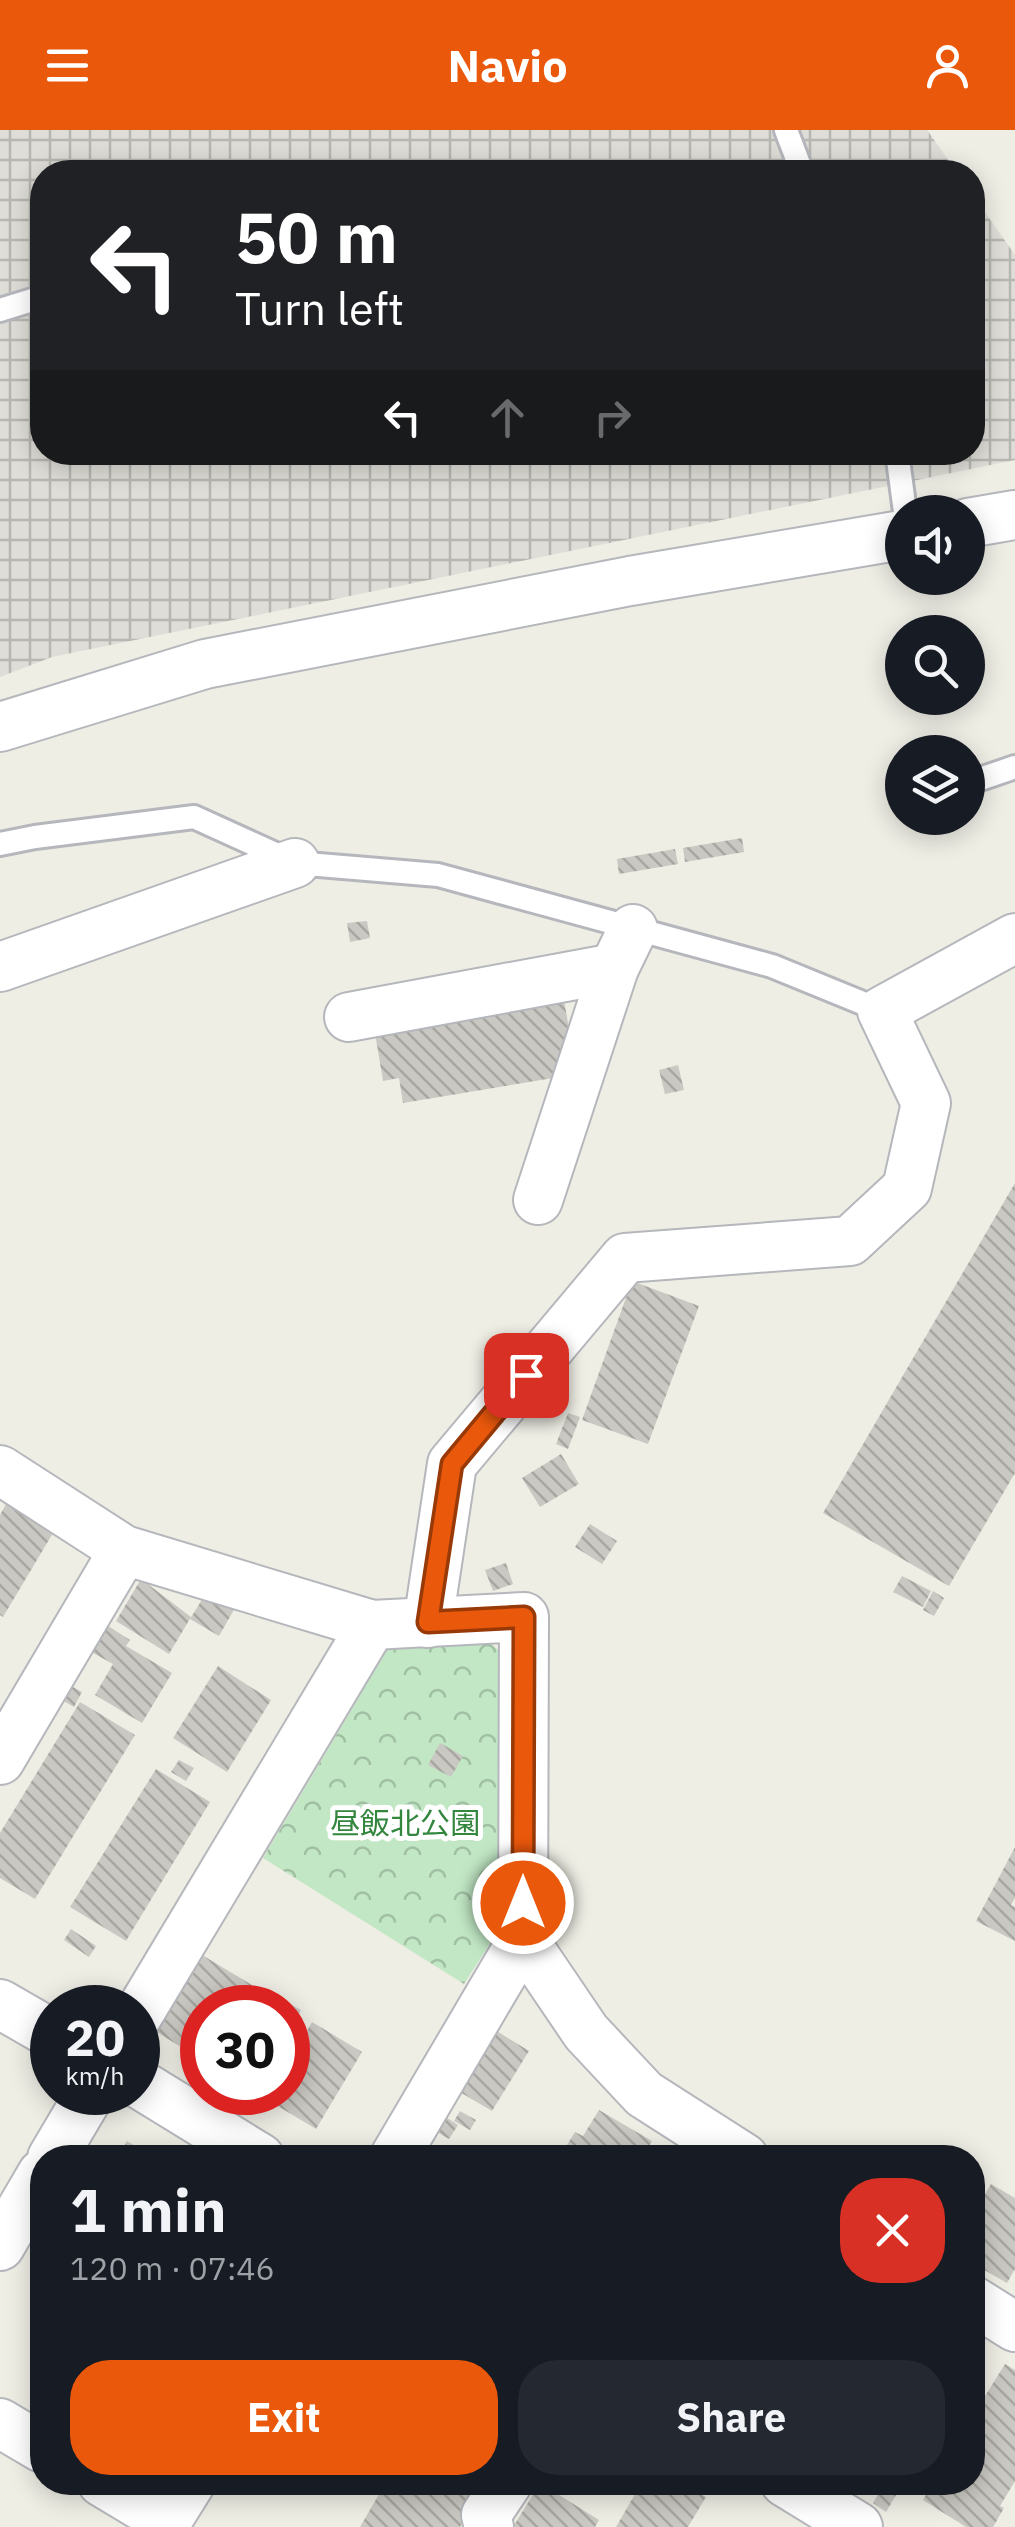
<!DOCTYPE html>
<meta charset="utf-8">
<style>
body{margin:0;font-family:"IBM Plex Sans","Noto Sans JP",sans-serif;background:#242831;color:#f1f3f6;height:100vh;display:flex;flex-direction:column;font-size:38px;white-space:nowrap}
*{box-sizing:border-box;margin:0}
p{font-size:32px;color:#9ea1a6}
.icon{flex:none;width:55px;height:55px;fill:none;stroke:currentColor;stroke-width:2;stroke-linecap:round;stroke-linejoin:round}
.map{position:relative;flex:1;overflow:hidden}
.drawer{position:absolute;left:30px;top:2015px;width:955px;height:350px;display:flex;flex-direction:column;background:#171b24;border-radius:40px;box-shadow:0 5px 25px #0003}
.drawer>*{flex:none}
.guide{position:absolute;left:30px;top:30px;width:955px;height:305px;border-radius:40px;box-shadow:0 5px 25px #0003;background:#202124;color:#fff;overflow:hidden}
.fabs{position:absolute;left:885px;top:365px;display:grid;gap:20px}
.fabs a{display:grid;place-items:center;width:100px;height:100px;border-radius:50%;background:#171b24;box-shadow:0 5px 25px #0003;font-size:50px}
.speed{position:absolute;left:30px;top:1855px;display:flex;gap:20px;font-size:50px;font-weight:700;text-align:center}
.speed>*{display:grid;place-content:center;width:130px;height:130px;border-radius:50%;background:#171b24;box-shadow:0 5px 25px #0003;line-height:1}
.speed small{font-size:25px;font-weight:400}
.speed .limit{border:15px solid #d22;background:#fff;color:#111}
.pin{position:absolute;display:grid;place-items:center;width:85px;height:85px;color:#fff;margin:-42px;border-radius:20px;box-shadow:0 5px 15px #0006}
.me{position:absolute;width:110px;margin:-55px;rotate:0deg;stroke-linejoin:round;filter:drop-shadow(0 0 8px #0008)}
.turn{display:flex;align-items:center;gap:35px;height:210px;padding:0 40px;font-size:45px}
.turn .icon{width:130px;height:130px;stroke-width:2.5}
.turn b{display:block;font-size:70px;line-height:85px}
.lanes{display:flex;align-items:center;height:95px;padding:0 40px;background:#0003;justify-content:center;gap:50px;direction:ltr}
.lanes .off{opacity:.35}
.round{display:grid;place-items:center;flex:none;width:105px;height:105px;border-radius:40px;background:#242831}
.head{display:flex;align-items:center;justify-content:space-between;height:170px;padding:0 40px}
h1{font-size:60px;font-weight:800;line-height:75px}
.button{display:flex;gap:20px;margin-top:auto;padding:20px 40px}
.button a{flex:1;height:115px;border-radius:40px;background:#ea580c;color:#fff;font-size:40px;font-weight:800;line-height:115px;text-align:center}
.button a+a{background:#242831;color:#f1f3f6}
header{display:flex;justify-content:space-between;align-items:center;height:130px;padding:0 40px;background:#ea580c;color:#fff;font-size:45px;font-weight:800}
.map>svg:first-child{display:block}
.industrial{fill:url(#industrial-grid)}
.park{fill:url(#park-crowns)}
.building{fill:url(#building-back-hatch)}
.lines{fill:none;stroke-linecap:round;stroke-linejoin:round}
.lane-casing{stroke:#b5b7bc;stroke-width:28}
.street-casing{stroke:#b5b7bc;stroke-width:52}
.lane{stroke:#fff;stroke-width:22}
.street{stroke:#fff;stroke-width:48}
.route-casing{stroke:#983908;stroke-width:25}
.route{stroke:#ea580c;stroke-width:18}
.labels{text-anchor:middle;stroke-width:10;stroke-linejoin:round;paint-order:stroke}
.park-label{font-size:30px;fill:#33863e;stroke:#fff}
</style>
<header><svg class="icon" aria-label="menu" viewBox="0 0 24 24"><path d="M4 6h16M4 12h16M4 18h16"/></svg>Navio<svg class="icon" aria-label="person" viewBox="0 0 24 24"><circle cx="12" cy="8" r="4"/><path d="M4 21q1-7 8-7t8 7"/></svg></header>
<div class="map">
<svg width="1015" height="2397" viewBox="0 0 1015 2397">
<defs>
<pattern id="industrial-grid" width="8" height="8" patternUnits="userSpaceOnUse" patternTransform="scale(2.5)"><rect width="8" height="8" fill="#deddd7"/><path d="M0 4h8M4 0v8" fill="none" stroke="#b7b7b2"/></pattern>
<pattern id="park-crowns" width="20" height="18" patternUnits="userSpaceOnUse" patternTransform="scale(2.5)"><rect width="20" height="18" fill="#c1e7c4"/><path d="M2 6a3 3 0 1 1 6 0M12 15a3 3 0 1 1 6 0" fill="none" stroke="#a0bfa3"/></pattern>
<pattern id="building-back-hatch" width="6" height="6" patternUnits="userSpaceOnUse" patternTransform="scale(2.5)"><rect width="6" height="6" fill="#cac8c2"/><path d="M-1 5l2 2M0 0l6 6M5-1l2 2" fill="none" stroke="#a7a6a1"/></pattern>
</defs>
<rect width="100%" height="100%" fill="#efeee5"/>
<path class="industrial" d="M0,0H927L957,42H42V322H972L973,65L1015,125V330L52,527L0,547Z"/>
<path class="park" d="M482,1507L507,1527L509,1784L464,1854L263,1728L389,1517Z"/>
<g class="building">
<path d="M742,708L744,722L685,732L683,718Z"/>
<path d="M675,719L678,734L619,744L617,729Z"/>
<path d="M367,791L370,808L350,812L347,793Z"/>
<path d="M562,859L577,944L403,973L399,948L383,951L374,897Z"/>
<path d="M678,935L684,960L665,964L659,940Z"/>
<path d="M1015,1053V1343L949,1456L823,1383Z"/>
<path d="M632,1151L699,1176L648,1314L582,1290Z"/>
<path d="M568,1283L580,1287L568,1319L556,1314Z"/>
<path d="M561,1324L579,1354L540,1377L522,1348Z"/>
<path d="M6,1374L53,1403L3,1487L0,1485V1385Z"/>
<path d="M590,1394L617,1411L602,1434L575,1417Z"/>
<path d="M506,1433L513,1454L493,1461L485,1440Z"/>
<path d="M902,1446L931,1461L923,1477L893,1462Z"/>
<path d="M141,1449L191,1487L169,1524L116,1491Z"/>
<path d="M933,1461L944,1468L934,1486L923,1480Z"/>
<path d="M203,1468L235,1478L219,1506L190,1489Z"/>
<path d="M102,1492L130,1510L126,1516L172,1543L142,1593L95,1565L113,1534L86,1519Z"/>
<path d="M218,1536L271,1570L227,1642L173,1608Z"/>
<path d="M66,1553L82,1562L74,1577L58,1568Z"/>
<path d="M80,1572L135,1605L35,1769L0,1748V1703Z"/>
<path d="M440,1613L463,1626L451,1647L428,1635Z"/>
<path d="M179,1630L194,1638L186,1651L171,1642Z"/>
<path d="M156,1639L210,1672L126,1811L70,1777Z"/>
<path d="M1015,1717V1768L1011,1775L1015,1777V1811L976,1791Z"/>
<path d="M71,1799L96,1816L89,1827L64,1810Z"/>
<path d="M202,1825L252,1855L238,1878H202V1930L155,1901Z"/>
<path d="M283,1870L301,1880L297,1889L288,1883V1878H279Z"/>
<path d="M312,1892L362,1922L316,1999L266,1969L269,1962H288V1933Z"/>
<path d="M495,1900L529,1921L492,1981L458,1961Z"/>
<path d="M599,1980L652,2011L643,2028H570L575,2019L567,2015L575,2002L583,2006Z"/>
<path d="M460,1981L476,1990L470,2000L454,1991Z"/>
<path d="M444,1986L458,1995L449,2009L435,2001Z"/>
<path d="M127,2011L154,2028H117Z"/>
<path d="M991,2054L1015,2068V2139L1007,2153L972,2133V2086Z"/>
<path d="M1005,2234L1015,2240V2351L1000,2376L1004,2378L993,2397H966L923,2370L933,2352H972V2287Z"/>
<path d="M386,2352H487L460,2397H360Z"/>
<path d="M642,2352H682L706,2367L688,2397H616Z"/>
<path d="M885,2352H904L886,2382L873,2373Z"/>
<path d="M540,2353L599,2390L595,2397H513Z"/>
</g>
<g class="lines">
<g class="lane-casing">
<g id="lane">
<path d="M786,0L802,42"/>
<path d="M0,180L42,167"/>
<path d="M897,322L905,382"/>
<path d="M983,648L1015,637"/>
<path d="M0,714L35,707L194,687L295,733L438,745L772,836L882,881"/>
</g>
</g>
<g class="street-casing">
<g id="street">
<path d="M968,393L1015,385"/>
<path d="M0,597L205,534L630,451L902,405"/>
<path d="M0,837L295,733"/>
<path d="M349,887L614,838L633,799"/>
<path d="M538,1070L614,838"/>
<path d="M0,1340L124,1420L372,1495L524,1487L523,1809L394,2028"/>
<path d="M428,1493L452,1334L625,1128L850,1111L907,1058L926,973L882,881L1015,808"/>
<path d="M0,1630L124,1420"/>
<path d="M523,1809L586,1902L644,1964L744,2028"/>
<path d="M0,1874L52,1904"/>
<path d="M138,1885L372,1495"/>
<path d="M138,1953L260,2028"/>
<path d="M52,2028L91,1962"/>
<path d="M0,2116L42,2044"/>
<path d="M972,2170L1015,2197"/>
<path d="M0,2293L42,2318"/>
<path d="M102,2352L167,2391"/>
<path d="M785,2352L858,2397"/>
<path d="M163,2397L191,2352"/>
<path d="M489,2397L486,2385L508,2352"/>
</g>
</g>
<use href="#lane" class="lane"/>
<use href="#street" class="street"/>
</g>
<g class="lines">
<g class="route-casing">
<path id="route" d="M523,1773L524,1487L428,1492L452,1334L526,1245"/>
</g>
<use href="#route" class="route"/>
</g>
<g class="labels">
<g class="park-label">
<text x="405" y="1704">昼飯北公園</text>
</g>
</g>
</svg>
<div class="fabs">
<a><svg class="icon" aria-label="sound" viewBox="0 0 24 24"><path d="M4 9h4l5-4v14l-5-4H4zM17 9q2 3 0 6"/></svg></a>
<a><svg class="icon" aria-label="search" viewBox="0 0 24 24"><circle cx="10" cy="10" r="6"/><path d="M15 15l6 6"/></svg></a>
<a><svg class="icon" aria-label="layers" viewBox="0 0 24 24"><path d="M12 4l9 5-9 5-9-5zM3 14l9 5 9-5"/></svg></a>
</div>
<div class="speed"><div>20<small>km/h</small></div><div class="limit">30</div></div>
<div class="pin" style="left:526px;top:1245px;background:#d93025"><svg class="icon" aria-label="arrive" viewBox="0 0 24 24"><path d="M6 21V4h12l-3 4 3 4H6"/></svg></div>
<svg class="me" style="left:523px;top:1773px" viewBox="-20 -20 40 40"><circle r="17" fill="#ea580c" stroke="#fff" stroke-width="3"/><path d="M0-11L8 9 0 5-8 9z" fill="#fff"/></svg>
<div class="guide">
<div class="turn"><svg class="icon" aria-label="left" viewBox="0 0 24 24"><path d="M17 20v-9H6M10 6l-5 5 5 5"/></svg><div><b>50 m</b>Turn left</div></div>
<div class="lanes"><svg class="icon" aria-label="left" viewBox="0 0 24 24"><path d="M17 20v-9H6M10 6l-5 5 5 5"/></svg><svg class="icon off" aria-label="ahead" viewBox="0 0 24 24"><path d="M12 20V5M6 11l6-6 6 6"/></svg><svg class="icon off" aria-label="right" viewBox="0 0 24 24"><path d="M7 20v-9h11M14 6l5 5-5 5"/></svg></div>
</div>
<section class="drawer">
<div class="head"><div><h1>1 min</h1><p>120 m · 07:46</p></div><a class="round" style="background:#d93025;color:#fff"><svg class="icon" aria-label="close" viewBox="0 0 24 24"><path d="M6 6l12 12M18 6L6 18"/></svg></a></div>
<div class="button"><a>Exit</a><a>Share</a></div>
</section>
</div>
